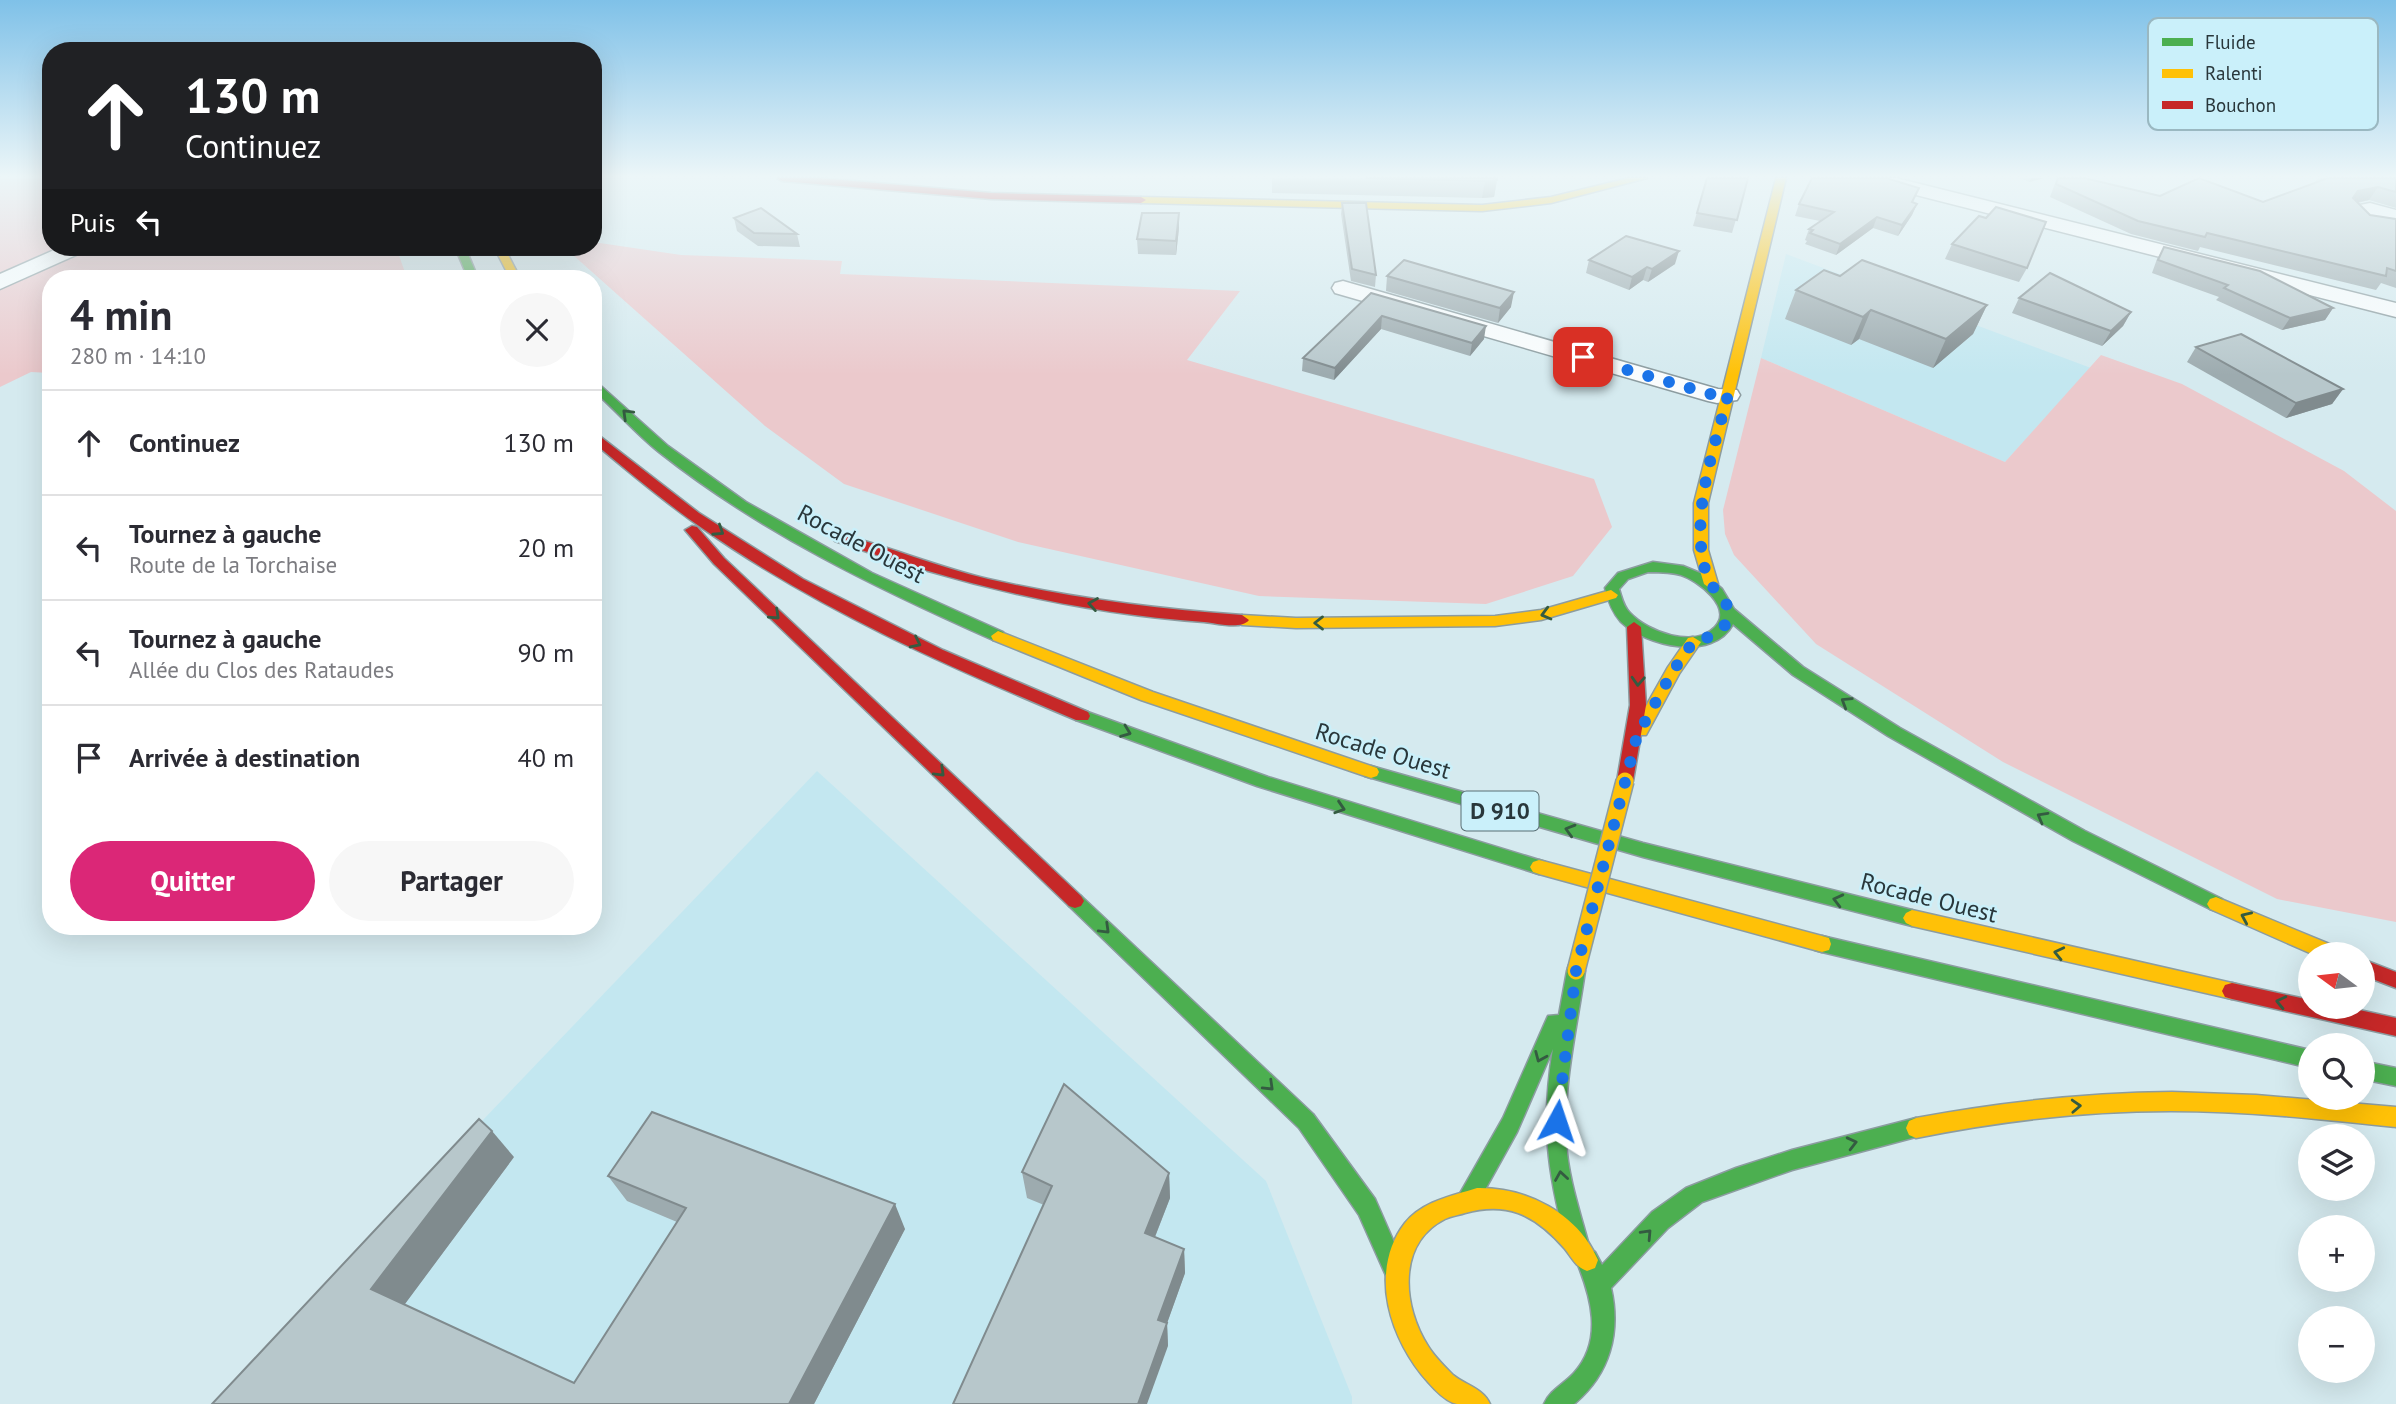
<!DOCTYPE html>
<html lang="fr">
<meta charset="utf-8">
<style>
body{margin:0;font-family:"PT Sans",sans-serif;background:#f7f7f7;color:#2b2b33;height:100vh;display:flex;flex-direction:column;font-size:26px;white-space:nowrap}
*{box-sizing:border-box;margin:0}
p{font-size:23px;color:#7c7c81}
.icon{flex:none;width:38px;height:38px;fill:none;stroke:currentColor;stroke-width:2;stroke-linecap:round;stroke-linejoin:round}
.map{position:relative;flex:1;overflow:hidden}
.details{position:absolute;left:42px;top:270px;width:560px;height:665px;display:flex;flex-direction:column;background:#fff;border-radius:28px;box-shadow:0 7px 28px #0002}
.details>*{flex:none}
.banner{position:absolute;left:42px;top:42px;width:560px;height:214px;border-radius:28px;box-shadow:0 7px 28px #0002;background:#202124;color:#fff;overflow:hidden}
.needle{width:46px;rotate:285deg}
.tools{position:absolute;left:2298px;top:942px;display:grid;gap:14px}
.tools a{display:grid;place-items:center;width:77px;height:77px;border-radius:50%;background:#fff;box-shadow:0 7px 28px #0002;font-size:35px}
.pin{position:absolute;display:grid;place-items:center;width:60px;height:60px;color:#fff;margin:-30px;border-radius:14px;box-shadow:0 4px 10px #0006}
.me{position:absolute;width:77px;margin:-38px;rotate:5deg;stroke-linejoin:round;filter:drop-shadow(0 0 5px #0008)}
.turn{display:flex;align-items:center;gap:24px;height:147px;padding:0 28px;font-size:32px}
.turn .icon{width:91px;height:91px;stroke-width:2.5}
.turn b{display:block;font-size:49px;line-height:60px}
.then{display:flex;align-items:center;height:66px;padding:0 28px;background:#0003;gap:14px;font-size:26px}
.round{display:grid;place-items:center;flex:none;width:74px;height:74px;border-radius:37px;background:#f7f7f7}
.head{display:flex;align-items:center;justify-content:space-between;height:119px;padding:0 28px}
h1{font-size:42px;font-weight:700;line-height:52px}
.button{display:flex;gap:14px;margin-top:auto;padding:14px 28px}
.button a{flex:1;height:80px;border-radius:42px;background:#db2777;color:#fff;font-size:28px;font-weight:700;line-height:80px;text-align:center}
.button a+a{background:#f7f7f7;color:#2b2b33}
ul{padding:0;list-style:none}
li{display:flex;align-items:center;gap:21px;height:105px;padding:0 28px;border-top:2px solid #e1e1e2}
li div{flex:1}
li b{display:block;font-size:26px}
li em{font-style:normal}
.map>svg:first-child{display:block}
.built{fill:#c3e7f0}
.green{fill:#ebc9cc}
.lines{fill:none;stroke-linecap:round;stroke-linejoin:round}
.street-casing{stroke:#8c9ca0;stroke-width:3}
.fast-casing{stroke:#8c9ca0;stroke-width:3}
.slow-casing{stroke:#8c9ca0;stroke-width:3}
.jam-casing{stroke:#8c9ca0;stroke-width:3}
.street{fill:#f9fcfd;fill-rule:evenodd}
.fast{fill:#4caf50;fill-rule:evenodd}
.slow{fill:#ffc107;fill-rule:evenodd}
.jam{fill:#c62828;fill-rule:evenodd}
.slow-bridge-casing{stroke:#8c9ca0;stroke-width:20;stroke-linecap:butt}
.slow-bridge{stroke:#ffc107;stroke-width:17}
.wall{fill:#9dabaf}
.shaded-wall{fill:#808b8e}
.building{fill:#b7c7cb;stroke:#808b8e;stroke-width:2}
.oneway{stroke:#345b41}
.route{stroke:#1a73e8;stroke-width:12;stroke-dasharray:0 21.6}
.labels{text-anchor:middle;stroke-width:5;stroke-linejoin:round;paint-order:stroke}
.shield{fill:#caf0fa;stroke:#596e74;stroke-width:2}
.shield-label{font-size:23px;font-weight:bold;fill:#29373b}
.street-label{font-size:24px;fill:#29373b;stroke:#caf0fa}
.key{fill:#caf0fa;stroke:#9ab8c1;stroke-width:2}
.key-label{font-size:19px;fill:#29373b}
</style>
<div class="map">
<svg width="2396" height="1404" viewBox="0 0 2396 1404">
<rect width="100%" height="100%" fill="#d5eaef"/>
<g class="built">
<path d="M1786,254L2091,368L2005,462L1761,358Z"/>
<path d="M817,771L1266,1181L1352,1397V1404H211Z"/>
</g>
<g class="green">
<path d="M0,178H51V247H396L407,278H51V373L31,372L0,387Z"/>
<path d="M593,242L681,255L842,261L840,274L1240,291L1187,360L1594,479L1612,527L1573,576L1486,604L1259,596L1018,542L844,484L765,426L564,247H593Z"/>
<path d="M2101,355L2182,384L2344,471L2396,511V922L2277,899L2003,762L1816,644L1734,555L1725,534L1723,510L1761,358L2005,462Z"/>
</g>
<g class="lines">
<g class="street-casing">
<g id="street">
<path d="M1863,178H1896L2396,303V317L1865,182Z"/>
<path d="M2370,203L2396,210V231L2361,226L2347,211L2350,207Z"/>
<path d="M61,247H88L85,251L0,289V274Z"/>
<path d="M1343,281L1718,389L1737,390L1740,395L1737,400L1717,403L1708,401L1335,293L1332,288L1335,283Z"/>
</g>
</g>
<g class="fast-casing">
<g id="fast">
<path d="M455,247H465L478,278H468Z"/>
<path d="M593,379L668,446L746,502L872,573L1003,632L1005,636L1003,640H993C876,588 760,532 659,452C635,433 616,410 593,390Z"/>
<path d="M1653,562L1683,566L1707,576L1722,589L1734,609L1803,667L1900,728L2085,831L2222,899L2225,904L2222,909L2216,911L2210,909L2073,841L1888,736L1793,675L1733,624C1713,662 1646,646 1621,622C1612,612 1608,601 1605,588L1618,573ZM1648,572C1659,572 1671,572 1681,575C1697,580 1734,607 1715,627C1694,649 1648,632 1630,613C1623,606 1622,598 1619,589L1628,579Z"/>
<path d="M1082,710L1268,777L1539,860L1545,862L1548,867L1545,872L1539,874L1257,786L1076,720L1074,716L1076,712Z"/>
<path d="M1371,766L1643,843L1912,910L1918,913L1921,918L1918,923L1912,926L1643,857L1365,776L1363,772L1365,768Z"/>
<path d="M1075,894L1081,896L1313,1114L1375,1199L1407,1272L1404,1280L1396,1283L1388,1280L1359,1215L1299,1128L1069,906L1066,901L1069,896Z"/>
<path d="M1822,936L2310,1050V1068L1822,952L1815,950L1813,944L1815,938Z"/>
<path d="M1576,963L1583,965L1585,971C1577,1027 1563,1085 1566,1142C1568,1176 1579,1209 1588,1242L1585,1250L1577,1253L1569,1250L1566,1242C1547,1171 1541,1122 1553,1049L1517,1132L1477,1204L1469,1208L1461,1204L1458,1197L1503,1118L1548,1016L1559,1015L1567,971L1569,965Z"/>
<path d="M2362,1061L2396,1068V1086L2362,1079Z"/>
<path d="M1916,1118L1923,1121L1926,1128L1923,1135L1792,1170L1702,1202L1668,1228L1611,1288C1621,1333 1610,1374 1574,1404H1544C1550,1390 1564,1384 1574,1373C1604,1340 1591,1296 1576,1260L1579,1252L1587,1249L1595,1252L1602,1265L1652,1212L1686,1188L1736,1168L1792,1150Z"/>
</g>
</g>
<g class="slow-casing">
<g id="slow">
<path d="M1629,178H1647L1551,203L1482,211L1141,203L1136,200L1141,197L1482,205L1551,197Z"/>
<path d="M1776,178H1786L1708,503V550L1718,584L1711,589L1704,584L1694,550V503Z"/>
<path d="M494,247H504L520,278H510Z"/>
<path d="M1611,590L1618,595L1616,598L1541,620L1495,626L1296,628L1242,625L1235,620L1242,615L1296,618L1495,616L1541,610Z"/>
<path d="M998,631L1153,692L1377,768L1379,772L1377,776L1371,778L1141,700L993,640L991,636Z"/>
<path d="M1693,637L1701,642L1679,674L1646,735H1634L1632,731L1668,667L1688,638Z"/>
<path d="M1539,860L1822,936L1829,938L1831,944L1829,950L1822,952L1539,874L1533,872L1530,867L1533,862Z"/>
<path d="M2216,897L2339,948L2341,954H2312L2210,909L2207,904L2210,899Z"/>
<path d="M1912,910L2232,983L2239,985L2242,991L2239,997L2232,999L1912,926L1906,923L1903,918L1906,913Z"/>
<path d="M2172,1092L2256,1095L2396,1107V1127C2321,1119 2247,1111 2171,1111C2085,1111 2000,1121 1916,1138L1909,1135L1906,1128L1909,1121L1916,1118C2001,1102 2086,1093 2172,1092Z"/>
<path d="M1477,1188C1526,1187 1578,1213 1598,1260L1595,1268L1587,1271C1576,1267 1572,1258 1565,1249C1552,1234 1537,1220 1518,1213C1501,1207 1483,1208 1465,1213C1459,1215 1451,1216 1445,1219C1396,1244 1403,1307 1428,1346C1434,1356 1445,1367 1453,1375C1465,1385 1483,1388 1490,1404C1480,1404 1467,1404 1457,1404C1446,1402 1435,1390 1428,1382C1391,1341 1367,1272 1405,1223C1423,1201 1452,1196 1477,1188Z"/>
</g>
</g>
<g class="jam-casing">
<g id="jam">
<path d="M777,178H819L991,193L1141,197L1146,200L1141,203L991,199L782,181Z"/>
<path d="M593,431L699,513L803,579L943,650L1088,712L1090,716L1088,720H1076C947,666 817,609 702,528C664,502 629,472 593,442Z"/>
<path d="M692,526L697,527L724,558L1081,896L1084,901L1081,906L1075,908L1069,906L714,564L685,530Z"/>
<path d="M840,534C890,547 938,567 988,579C1072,598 1156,609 1242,615L1249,620C1241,630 1216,623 1204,622C1077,613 954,583 835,541L833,538L835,535Z"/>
<path d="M1634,622L1641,627L1646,705L1633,781L1631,785H1619L1617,781L1630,705L1627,627Z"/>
<path d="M2362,959L2396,972V988L2362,975Z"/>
<path d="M2232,983L2310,1000V1006H2341L2396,1018V1036L2232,999L2225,997L2222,991L2225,985Z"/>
</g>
</g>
<use href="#street" class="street"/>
<use href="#fast" class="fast"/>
<use href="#slow" class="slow"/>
<use href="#jam" class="jam"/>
<g class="slow-bridge-casing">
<path id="slow-bridge" d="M1576,971L1625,781"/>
</g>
<use href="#slow-bridge" class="slow-bridge"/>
</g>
<g class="wall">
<path d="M1272,178H1497V180L1494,197L1482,198L1272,193Z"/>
<path d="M1707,178H1748L1732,233L1693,226Z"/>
<path d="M2021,178H2044L2029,182Z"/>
<path d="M2057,178H2084L2160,196L2263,202L2317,182H2315L2318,178H2396V208L2369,200L2358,203L2370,215L2396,219V288L2381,283L2376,290L2200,247L2198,251L2131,234L2050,197Z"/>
<path d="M1342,203L1376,275L1375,287L1351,281L1341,214Z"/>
<path d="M1913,203L1917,204L1912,215L1898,236L1873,228L1836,255L1805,244L1807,241L1805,240L1809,229L1820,221L1795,216L1799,204Z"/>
<path d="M734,218L797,234L800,247L758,246L737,231Z"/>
<path d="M1986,218L2027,268L2019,282L1945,259L1952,244Z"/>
<path d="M1179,228L1176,255L1138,254L1137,239Z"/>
<path d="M2164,247L2333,308L2325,320L2282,330L2216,300L2219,297L2152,273L2157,259Z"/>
<path d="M1589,260L1675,264L1648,282L1643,280L1629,290L1586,273Z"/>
<path d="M1387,276L1511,307L1498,323L1386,291Z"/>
<path d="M1840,276L1987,305L1973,334L1933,368L1859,339L1851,345L1785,319L1796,290Z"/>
<path d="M1371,293L1484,339L1470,356L1381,329L1334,380L1302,371L1303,358Z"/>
<path d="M2019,298L2131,312L2123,326L2102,346L2012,313Z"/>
<path d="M2196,347L2343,389L2332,404L2286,418L2187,362Z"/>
<path d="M514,1157L404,1305L574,1383L677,1222L627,1201L608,1176L905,1229L814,1404H212Z"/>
<path d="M1022,1172L1169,1173L1170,1198L1155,1237L1184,1249L1185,1273L1167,1323L1168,1346L1044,1205L1027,1198Z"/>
</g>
<g class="shaded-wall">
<path d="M2031,178H2044L2029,182Z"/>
<path d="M1497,180L1494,197L1482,198L1485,181Z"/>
<path d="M2378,187L2369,200L2349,204L2358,191Z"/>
<path d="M1917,204L1912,215L1898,236L1902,225Z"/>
<path d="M1179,213V228L1176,255V241Z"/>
<path d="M1877,217L1873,228L1836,255L1840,244Z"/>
<path d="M1679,251L1675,264L1648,282L1652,269Z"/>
<path d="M1647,267L1643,280L1629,290L1632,277Z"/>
<path d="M1514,292L1511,307L1498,323L1500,308Z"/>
<path d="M1987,305L1973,334L1933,368L1946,339Z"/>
<path d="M2333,308L2325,320L2282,330L2290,318Z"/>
<path d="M1871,310L1859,339L1851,345L1863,317Z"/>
<path d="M2131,312L2123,326L2102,346L2111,331Z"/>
<path d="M1382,316L1381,329L1334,380L1335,368Z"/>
<path d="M1486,326L1484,339L1470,356L1472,343Z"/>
<path d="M2343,389L2332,404L2286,418L2296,403Z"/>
<path d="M492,1131L514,1157L399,1312L371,1289Z"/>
<path d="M1169,1173L1170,1198L1147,1257L1145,1233Z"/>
<path d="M895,1204L905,1229L814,1404H789Z"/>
<path d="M1184,1249L1185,1273L1160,1343L1158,1320Z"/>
<path d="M1167,1323L1168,1346L1147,1404H1138Z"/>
</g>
<g class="building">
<path d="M1366,178H1497V180L1485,181Z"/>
<path d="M1707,178H1748L1737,220L1697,213Z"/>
<path d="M1812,178H1886L1919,188L1912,202L1917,204L1902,225L1877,217L1840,244L1810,233L1813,230L1809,229L1834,212L1799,204Z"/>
<path d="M2058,178H2084L2160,196L2199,178L2263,202L2328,178H2396V192L2378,187L2358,191L2353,198L2370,215L2396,219V271L2387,268L2386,276L2207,233L2205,237L2138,221L2056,184Z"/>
<path d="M1342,203H1366L1376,275L1352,269Z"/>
<path d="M1996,207L2046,222L2027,268L1952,244L1979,216L1986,218Z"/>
<path d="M761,208L797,234L754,233L734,218Z"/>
<path d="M1142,213H1179L1176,241L1137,239Z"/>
<path d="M1626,236L1679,251L1652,269L1647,267L1632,277L1589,260Z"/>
<path d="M2164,247L2260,271L2333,308L2290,318L2224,288L2228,285L2158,260Z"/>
<path d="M1404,260L1514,292L1500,308L1387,276Z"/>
<path d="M1862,260L1987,305L1946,339L1871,310L1863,317L1796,290L1824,270L1840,276Z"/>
<path d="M2050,273L2131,312L2111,331L2019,298Z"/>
<path d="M1371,293L1486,326L1472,343L1382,316L1335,368L1303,358Z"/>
<path d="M2241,334L2343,389L2296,403L2196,347Z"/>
<path d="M1064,1084L1169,1173L1145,1233L1184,1249L1158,1320L1167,1323L1138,1404H953L1052,1186L1022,1172Z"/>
<path d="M652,1112L895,1204L789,1404H212L479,1119L492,1131L371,1289L574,1383L686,1208L608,1176Z"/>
</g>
<defs><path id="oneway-chevron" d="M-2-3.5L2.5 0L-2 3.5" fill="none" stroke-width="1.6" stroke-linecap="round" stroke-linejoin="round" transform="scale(1.75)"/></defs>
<g class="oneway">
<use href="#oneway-chevron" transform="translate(627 414) rotate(-136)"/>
<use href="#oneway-chevron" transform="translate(719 531) rotate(33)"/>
<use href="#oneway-chevron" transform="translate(1093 604) rotate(-170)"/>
<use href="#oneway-chevron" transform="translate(1546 614) rotate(165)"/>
<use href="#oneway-chevron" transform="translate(775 615) rotate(43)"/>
<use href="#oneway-chevron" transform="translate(1319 623) rotate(180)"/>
<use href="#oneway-chevron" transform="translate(916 643) rotate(26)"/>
<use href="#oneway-chevron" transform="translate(1638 681) rotate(93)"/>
<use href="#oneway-chevron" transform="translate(1846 702) rotate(-148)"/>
<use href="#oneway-chevron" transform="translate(1126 732) rotate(21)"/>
<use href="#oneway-chevron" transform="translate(940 772) rotate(44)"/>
<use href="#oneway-chevron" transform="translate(1340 808) rotate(18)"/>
<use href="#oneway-chevron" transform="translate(2042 817) rotate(-151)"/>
<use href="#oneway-chevron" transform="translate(1570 830) rotate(-164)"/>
<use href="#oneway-chevron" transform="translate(1838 900) rotate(-166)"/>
<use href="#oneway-chevron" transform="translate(2246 917) rotate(-156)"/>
<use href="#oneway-chevron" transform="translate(1105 929) rotate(44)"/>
<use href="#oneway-chevron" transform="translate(2059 953) rotate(-167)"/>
<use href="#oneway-chevron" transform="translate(2281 1002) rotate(-167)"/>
<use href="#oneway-chevron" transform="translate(1540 1057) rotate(113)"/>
<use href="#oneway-chevron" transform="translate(1269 1086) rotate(44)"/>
<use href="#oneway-chevron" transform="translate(2076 1106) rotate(-3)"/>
<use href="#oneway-chevron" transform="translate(1852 1143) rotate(-14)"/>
<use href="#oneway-chevron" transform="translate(1561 1176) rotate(-99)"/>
<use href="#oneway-chevron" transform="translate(1647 1234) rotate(-47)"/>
</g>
<linearGradient id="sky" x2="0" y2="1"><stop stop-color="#7fc1e8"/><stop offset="0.47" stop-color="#ecf6f8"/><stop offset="1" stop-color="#ecf6f8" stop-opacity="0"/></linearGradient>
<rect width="2396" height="375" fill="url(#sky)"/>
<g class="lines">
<path class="route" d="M1557,1121L1576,971L1637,736L1673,671L1693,642C1708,638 1728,632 1728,614C1729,602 1719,594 1712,586C1707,580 1705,569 1703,561C1693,505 1714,449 1728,395L1717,396L1583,357"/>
</g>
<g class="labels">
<rect class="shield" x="1461.5" y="791.5" width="77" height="39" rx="5"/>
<g class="shield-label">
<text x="1500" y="819">D 910</text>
</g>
<g class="street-label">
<text transform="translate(861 544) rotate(28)" y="8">Rocade Ouest</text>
<text transform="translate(1383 751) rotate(17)" y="8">Rocade Ouest</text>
<text transform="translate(1929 898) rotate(14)" y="8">Rocade Ouest</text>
</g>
</g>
<rect x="2148" y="18" width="230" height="112" rx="10" class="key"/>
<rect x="2162" y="38" width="31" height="8" fill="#4caf50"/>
<rect x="2162" y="69" width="31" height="9" fill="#ffc107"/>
<rect x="2162" y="101" width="31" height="8" fill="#c62828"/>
<g class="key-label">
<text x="2205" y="49">Fluide</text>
<text x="2205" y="80">Ralenti</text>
<text x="2205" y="112">Bouchon</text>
</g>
</svg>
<div class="tools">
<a><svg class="needle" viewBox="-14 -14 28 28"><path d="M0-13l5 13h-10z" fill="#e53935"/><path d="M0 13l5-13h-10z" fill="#7c7c81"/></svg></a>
<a><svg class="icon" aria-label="search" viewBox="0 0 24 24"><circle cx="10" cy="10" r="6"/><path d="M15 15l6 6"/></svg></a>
<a><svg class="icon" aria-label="layers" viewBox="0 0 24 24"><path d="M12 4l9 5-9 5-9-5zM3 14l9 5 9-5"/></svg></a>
<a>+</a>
<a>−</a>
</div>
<div class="pin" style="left:1583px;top:357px;background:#d93025"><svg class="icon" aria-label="arrive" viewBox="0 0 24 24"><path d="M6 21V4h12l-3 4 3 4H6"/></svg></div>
<svg class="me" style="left:1557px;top:1121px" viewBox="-20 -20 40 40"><path d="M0-17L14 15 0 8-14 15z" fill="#1a73e8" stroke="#fff" stroke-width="4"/></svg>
<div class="banner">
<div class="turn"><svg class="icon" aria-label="ahead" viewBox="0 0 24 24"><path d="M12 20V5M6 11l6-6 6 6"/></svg><div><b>130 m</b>Continuez</div></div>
<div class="then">Puis<svg class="icon" aria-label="left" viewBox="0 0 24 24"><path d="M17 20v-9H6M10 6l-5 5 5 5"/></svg></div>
</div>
<section class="details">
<div class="head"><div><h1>4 min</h1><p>280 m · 14:10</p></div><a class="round"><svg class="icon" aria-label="close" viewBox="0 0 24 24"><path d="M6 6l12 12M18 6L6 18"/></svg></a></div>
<ul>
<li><svg class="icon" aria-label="ahead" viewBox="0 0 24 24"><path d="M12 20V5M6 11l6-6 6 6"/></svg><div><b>Continuez</b></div><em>130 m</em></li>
<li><svg class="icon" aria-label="left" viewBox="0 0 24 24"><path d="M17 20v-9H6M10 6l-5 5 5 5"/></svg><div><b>Tournez à gauche</b><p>Route de la Torchaise</p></div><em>20 m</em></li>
<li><svg class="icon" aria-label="left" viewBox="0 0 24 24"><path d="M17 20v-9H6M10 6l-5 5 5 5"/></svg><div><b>Tournez à gauche</b><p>Allée du Clos des Rataudes</p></div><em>90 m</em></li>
<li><svg class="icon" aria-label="arrive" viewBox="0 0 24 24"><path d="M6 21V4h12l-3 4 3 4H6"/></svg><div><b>Arrivée à destination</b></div><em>40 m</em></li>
</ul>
<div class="button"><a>Quitter</a><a>Partager</a></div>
</section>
</div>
